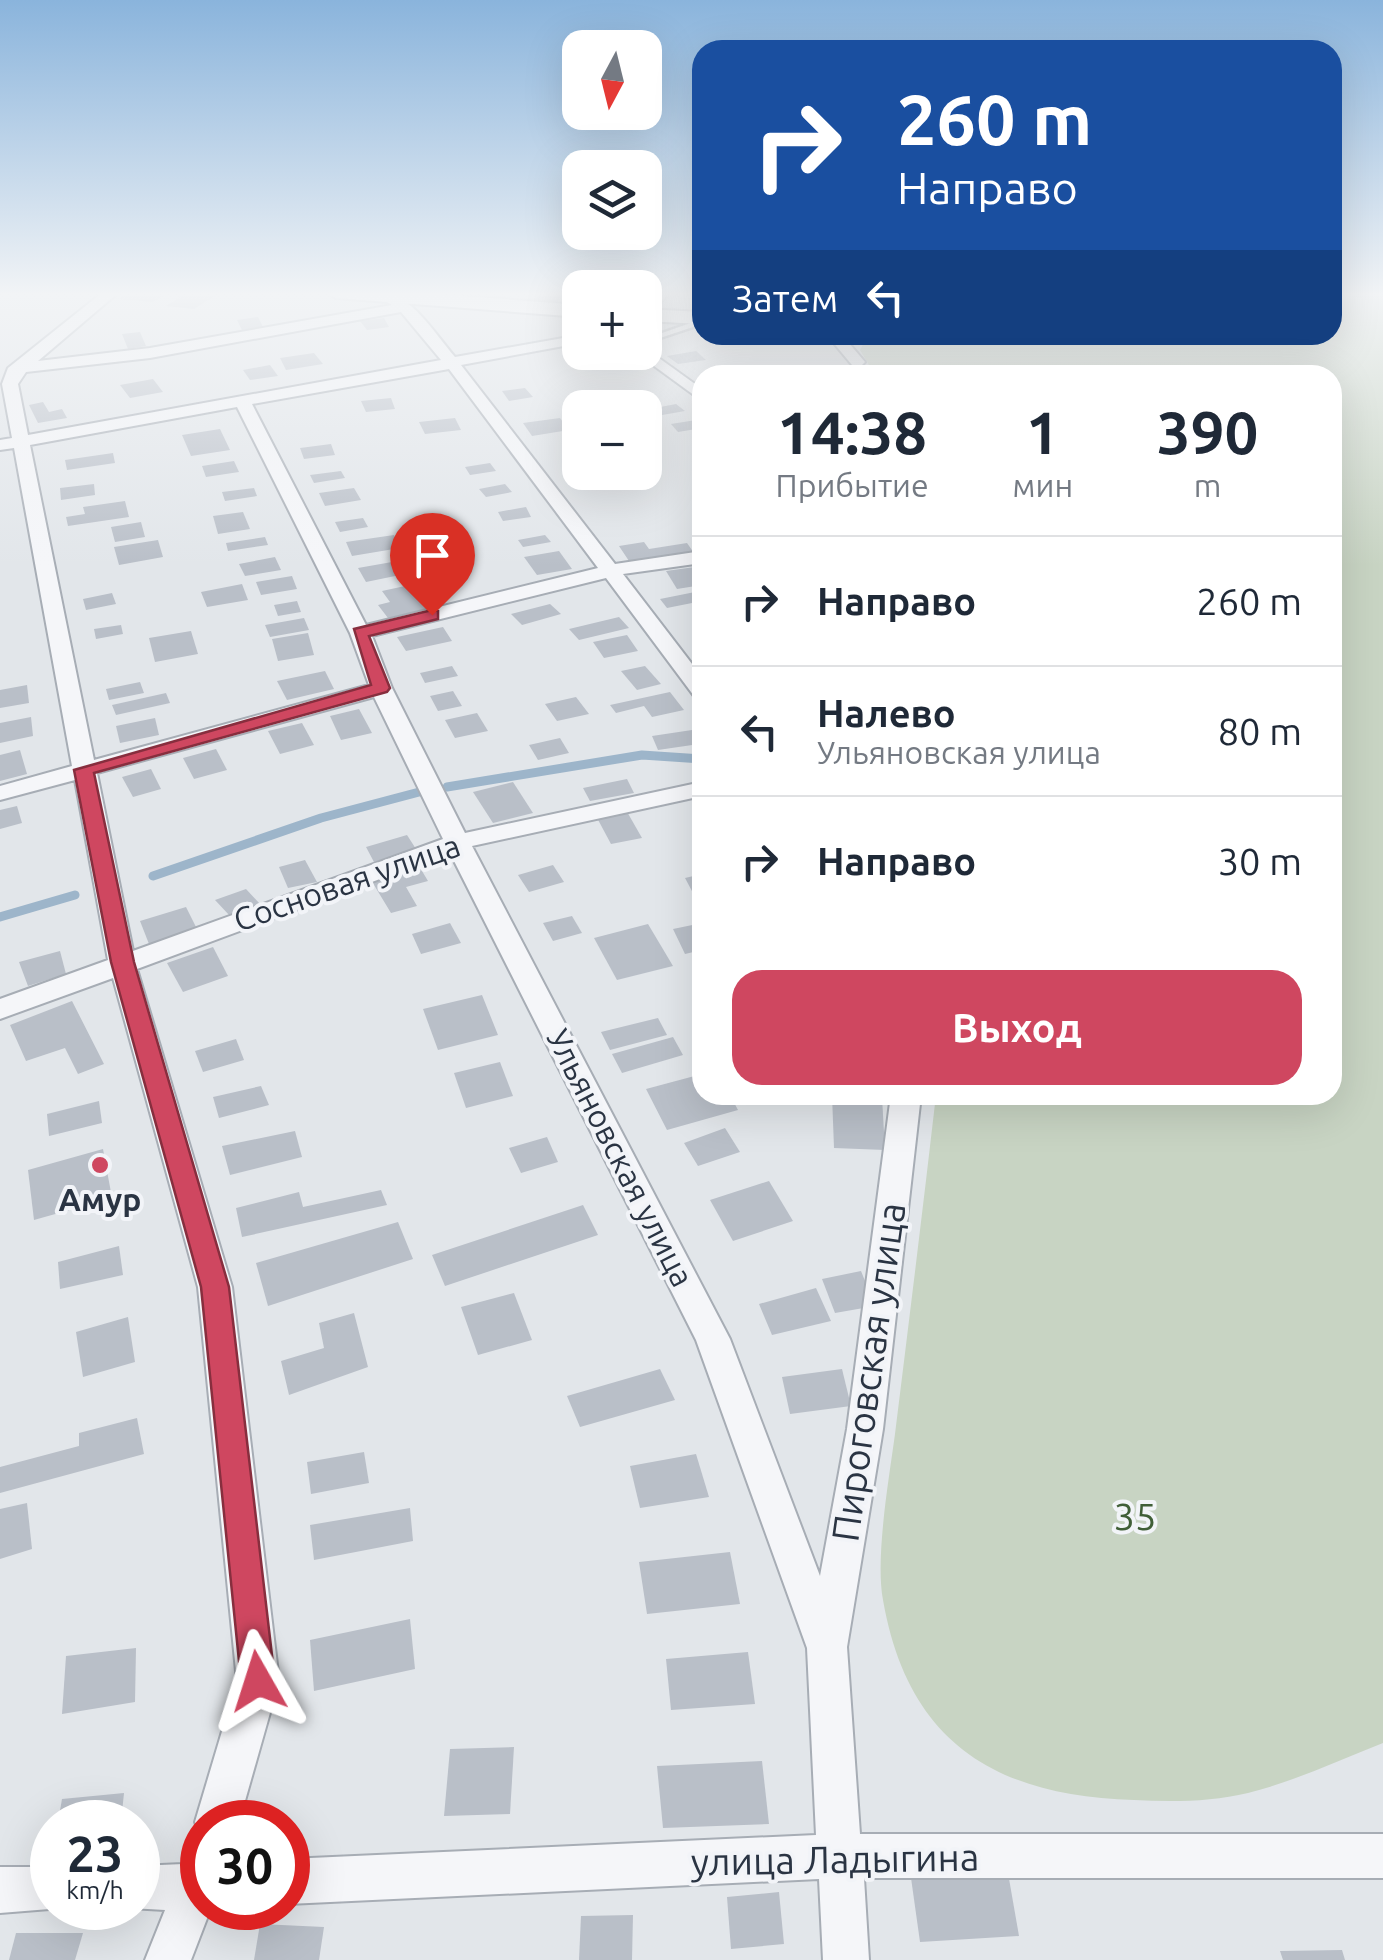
<!DOCTYPE html>
<html lang="ru">
<meta charset="utf-8">
<style>
body{margin:0;font-family:Ubuntu,sans-serif;background:#f2f2f3;color:#1f2937;height:100vh;display:flex;flex-direction:column;font-size:38px;white-space:nowrap}
*{box-sizing:border-box;margin:0}
p{font-size:32px;color:#747a83}
.icon{flex:none;width:55px;height:55px;fill:none;stroke:currentColor;stroke-width:2;stroke-linecap:round;stroke-linejoin:round}
.map{position:relative;flex:1;overflow:hidden}
.sheet{position:absolute;left:692px;top:365px;width:650px;height:740px;display:flex;flex-direction:column;background:#fff;border-radius:30px;box-shadow:0 10px 40px #0002}
.sheet>*{flex:none}
.top-card{position:absolute;left:692px;top:40px;width:650px;height:305px;border-radius:30px;box-shadow:0 10px 40px #0002;background:#1a4fa0;color:#fff;overflow:hidden}
.needle{width:65px;rotate:187deg}
.tools{position:absolute;left:562px;top:30px;display:grid;gap:20px}
.tools a{display:grid;place-items:center;width:100px;height:100px;border-radius:20px;background:#fff;box-shadow:0 10px 40px #0002;font-size:50px}
.speed{position:absolute;left:30px;top:1800px;display:flex;gap:20px;font-size:50px;font-weight:700;text-align:center}
.speed>*{display:grid;place-content:center;width:130px;height:130px;border-radius:50%;background:#fff;box-shadow:0 10px 40px #0002;line-height:1}
.speed small{font-size:25px;font-weight:400}
.speed .limit{border:15px solid #d22;background:#fff;color:#111}
.pin{position:absolute;display:grid;place-items:center;width:85px;height:85px;color:#fff;margin:-102px -42px;border-radius:50% 50% 50% 0;rotate:-45deg;box-shadow:0 0 10px #0007}
.pin .icon{rotate:45deg}
.me{position:absolute;width:110px;margin:-55px;rotate:354deg;stroke-linejoin:round;filter:drop-shadow(0 0 8px #0008)}
.turn{display:flex;align-items:center;gap:35px;height:210px;padding:0 40px;font-size:45px}
.turn .icon{width:130px;height:130px;stroke-width:2.5}
.turn b{display:block;font-size:70px;line-height:85px}
.then{display:flex;align-items:center;height:95px;padding:0 40px;background:#0003;gap:20px;font-size:38px}
.eta{display:flex;justify-content:space-evenly;align-items:center;height:170px;text-align:center}
.eta b{font-size:60px;font-weight:600;line-height:70px}
.primary-button{display:flex;gap:20px;margin-top:auto;padding:20px 40px}
.primary-button a{flex:1;height:115px;border-radius:30px;background:#cf4760;color:#fff;font-size:40px;font-weight:600;line-height:115px;text-align:center}
ul{padding:0;list-style:none}
li{display:flex;align-items:center;gap:30px;height:130px;padding:0 40px;border-top:2px solid #e0e1e3}
li div{flex:1}
li b{display:block;font-size:38px}
li em{font-style:normal}
.map>svg:first-child{display:block}
.green{fill:#c8d4c3}
.lines{fill:none;stroke-linecap:round;stroke-linejoin:round}
.stream{stroke:#9db5ca;stroke-width:9}
.building{fill:#b9bfc8}
.lane-casing{stroke:#a7adb5;stroke-width:5}
.street-casing{stroke:#a7adb5;stroke-width:4}
.secondary-casing{stroke:#a7adb5;stroke-width:4}
.lane{fill:#f5f6f9;fill-rule:evenodd}
.street{fill:#f5f6f9;fill-rule:evenodd}
.secondary{fill:#fff;fill-rule:evenodd}
.route{fill:#cf4760;stroke:#872e3e;stroke-width:2.5}
.poi-dot{fill:#cf4760;stroke:#f2f4f8;stroke-width:4}
.labels{text-anchor:middle;stroke-width:8;stroke-linejoin:round;paint-order:stroke}
.street-label{font-size:32px;fill:#2a3443;stroke:#f2f4f8}
.poi-label{font-size:32px;font-weight:bold;fill:#2a3443;stroke:#f2f4f8}
.near-street-label{font-size:38px;fill:#2a3443;stroke:#f2f4f8}
.near-park-label{font-size:38px;fill:#405f37;stroke:#f2f4f8}
</style>
<div class="map">
<svg width="1383" height="1960" viewBox="0 0 1383 1960">
<rect width="100%" height="100%" fill="#e2e6ea"/>
<path class="green" d="M1333,292H1383V1743C1339,1760 1293,1782 1248,1793C1211,1802 1171,1802 1134,1800C996,1796 908,1743 883,1600C875,1558 889,1479 895,1434C909,1321 923,1208 936,1095H1332V375H875L860,350L868,335H1332Z"/>
<g class="lines">
<g class="stream">
<path d="M447,787L642,755L702,759"/>
<path d="M153,876L321,818L423,791"/>
<path d="M0,917L75,895"/>
</g>
</g>
<g class="building">
<path d="M129,292H168L153,302L118,299Z"/>
<path d="M188,292L216,295L194,309L166,306Z"/>
<path d="M549,292L565,293L556,303L529,301Z"/>
<path d="M258,317L263,327L242,330L237,320Z"/>
<path d="M384,318L389,327L367,330L360,321Z"/>
<path d="M140,332L146,346L128,349L122,334Z"/>
<path d="M696,351L706,360L678,364L667,356Z"/>
<path d="M314,353L323,364L286,370L280,358Z"/>
<path d="M270,365L278,376L250,380L243,370Z"/>
<path d="M153,379L163,392L130,398L120,385Z"/>
<path d="M525,388L533,397L509,401L502,391Z"/>
<path d="M391,398L395,409L366,412L361,401Z"/>
<path d="M43,402L49,412L62,409L67,418L38,423L29,405Z"/>
<path d="M676,404L685,411L645,418V410Z"/>
<path d="M455,418L461,430L425,434L419,422Z"/>
<path d="M560,418L569,430L532,436L523,423Z"/>
<path d="M696,420L702,428L678,432L671,424Z"/>
<path d="M220,429L230,450L191,456L182,435Z"/>
<path d="M331,444L335,455L304,459L300,448Z"/>
<path d="M113,453L115,463L67,470L65,460Z"/>
<path d="M234,461L239,472L206,477L202,466Z"/>
<path d="M490,463L496,471L470,475L465,467Z"/>
<path d="M341,471L345,478L314,483L310,475Z"/>
<path d="M611,474L616,481L574,487L570,480Z"/>
<path d="M94,484L95,495L61,500L60,488Z"/>
<path d="M505,484L512,492L486,497L479,489Z"/>
<path d="M254,488L257,496L225,501L222,492Z"/>
<path d="M354,488L361,500L325,506L319,493Z"/>
<path d="M125,501L129,517L68,526L66,517L85,514L83,507Z"/>
<path d="M526,507L531,517L503,521L498,512Z"/>
<path d="M243,512L250,529L218,534L213,516Z"/>
<path d="M363,518L368,527L340,532L335,522Z"/>
<path d="M141,522L145,537L115,542L111,527Z"/>
<path d="M394,535L400,548L352,556L346,542Z"/>
<path d="M545,535L551,542L523,547L518,540Z"/>
<path d="M265,537L268,545L228,551L226,543Z"/>
<path d="M158,540L163,557L119,565L114,547Z"/>
<path d="M644,542L649,549L687,543L694,553L631,564L619,546Z"/>
<path d="M559,551L572,569L537,575L524,557Z"/>
<path d="M275,557L281,570L245,576L239,564Z"/>
<path d="M392,562L400,575L366,582L358,568Z"/>
<path d="M702,566V585L677,589L666,571Z"/>
<path d="M292,576L297,589L261,595L256,582Z"/>
<path d="M419,583L438,606L388,618L378,605L390,602L382,591Z"/>
<path d="M242,584L248,600L207,607L201,592Z"/>
<path d="M695,592L702,601L667,608L660,599Z"/>
<path d="M112,593L116,604L86,610L83,599Z"/>
<path d="M297,601L301,612L278,616L274,605Z"/>
<path d="M550,604L561,614L522,625L511,614Z"/>
<path d="M619,617L629,628L579,640L569,629Z"/>
<path d="M304,618L309,630L270,637L265,625Z"/>
<path d="M121,625L123,634L96,639L94,629Z"/>
<path d="M443,627L452,641L406,651L397,637Z"/>
<path d="M191,631L198,654L155,662L149,638Z"/>
<path d="M308,633L314,655L278,661L272,639Z"/>
<path d="M627,635L638,651L604,658L593,642Z"/>
<path d="M452,666L458,676L425,683L420,673Z"/>
<path d="M645,666L661,684L637,690L621,671Z"/>
<path d="M325,671L334,689L287,700L277,681Z"/>
<path d="M140,682L144,693L109,700L106,689Z"/>
<path d="M27,685L29,703L0,708V690Z"/>
<path d="M453,691L462,706L438,711L430,696Z"/>
<path d="M670,692L684,710L652,717L644,706L616,713L610,705Z"/>
<path d="M166,693L170,703L116,715L112,705Z"/>
<path d="M576,697L589,714L557,721L545,704Z"/>
<path d="M359,709L372,733L341,740L330,716Z"/>
<path d="M477,713L488,731L455,738L445,720Z"/>
<path d="M31,717L33,736L0,743V723Z"/>
<path d="M155,718L159,735L120,743L116,726Z"/>
<path d="M302,723L314,745L280,754L268,731Z"/>
<path d="M692,730L699,744L658,750L652,736Z"/>
<path d="M560,738L569,753L538,760L529,745Z"/>
<path d="M216,749L227,770L194,779L183,758Z"/>
<path d="M20,750L27,774L0,781V755Z"/>
<path d="M151,769L161,789L133,797L122,777Z"/>
<path d="M627,779L634,793L590,801L583,788Z"/>
<path d="M513,782L533,813L493,823L473,792Z"/>
<path d="M17,806L22,823L0,829V810Z"/>
<path d="M626,810L642,838L611,844L596,816Z"/>
<path d="M407,835L416,849L374,862L366,847Z"/>
<path d="M305,860L317,882L288,888L279,867Z"/>
<path d="M553,865L564,882L529,892L518,875Z"/>
<path d="M419,866L428,881L406,887L417,906L391,913L371,880Z"/>
<path d="M702,874V910L685,878Z"/>
<path d="M246,889L260,904L230,916L215,900Z"/>
<path d="M186,907L197,929L149,944L140,921Z"/>
<path d="M572,916L582,933L553,941L543,923Z"/>
<path d="M450,923L461,943L421,954L412,934Z"/>
<path d="M702,923V950L685,954L673,929Z"/>
<path d="M648,924L673,966L617,980L594,938Z"/>
<path d="M213,947L228,976L183,992L167,963Z"/>
<path d="M60,951L66,974L28,986L19,962Z"/>
<path d="M482,995L498,1035L438,1050L423,1009Z"/>
<path d="M72,1001L104,1064L78,1074L65,1048L26,1061L10,1025Z"/>
<path d="M658,1018L667,1035L610,1050L601,1032Z"/>
<path d="M673,1037L683,1055L622,1073L612,1054Z"/>
<path d="M236,1039L244,1060L203,1072L195,1051Z"/>
<path d="M500,1062L513,1096L466,1108L454,1073Z"/>
<path d="M702,1074V1095H730L738,1110L667,1130L646,1089Z"/>
<path d="M261,1086L269,1105L219,1118L213,1097Z"/>
<path d="M832,1095L882,1097L885,1150L834,1148Z"/>
<path d="M99,1101L102,1123L49,1136L47,1114Z"/>
<path d="M725,1128L740,1152L698,1166L684,1143Z"/>
<path d="M295,1131L302,1157L230,1175L222,1146Z"/>
<path d="M547,1137L558,1162L521,1173L509,1148Z"/>
<path d="M103,1149L112,1198L34,1220L28,1170Z"/>
<path d="M769,1181L793,1221L733,1241L710,1200Z"/>
<path d="M381,1190L387,1205L242,1237L236,1208L299,1192L303,1207Z"/>
<path d="M583,1205L598,1235L445,1286L432,1255Z"/>
<path d="M398,1222L413,1259L268,1306L256,1263Z"/>
<path d="M119,1246L123,1275L60,1289L58,1262Z"/>
<path d="M861,1271L875,1306L835,1313L822,1279Z"/>
<path d="M816,1288L831,1321L772,1335L759,1304Z"/>
<path d="M514,1293L532,1340L478,1355L461,1307Z"/>
<path d="M354,1313L368,1367L289,1395L281,1361L324,1348L319,1323Z"/>
<path d="M128,1317L135,1362L83,1377L76,1332Z"/>
<path d="M660,1369L675,1400L580,1427L567,1396Z"/>
<path d="M842,1369L851,1406L790,1414L782,1377Z"/>
<path d="M137,1418L144,1454L0,1493V1467L79,1446V1433Z"/>
<path d="M364,1452L369,1483L311,1494L307,1462Z"/>
<path d="M696,1454L709,1497L640,1508L630,1466Z"/>
<path d="M27,1503L32,1549L0,1559V1509Z"/>
<path d="M410,1508L413,1541L314,1560L310,1525Z"/>
<path d="M730,1552L740,1604L647,1614L639,1562Z"/>
<path d="M410,1619L415,1669L314,1691L310,1640Z"/>
<path d="M136,1648L135,1702L62,1714L66,1656Z"/>
<path d="M748,1652L755,1704L671,1710L666,1659Z"/>
<path d="M514,1747L510,1814L444,1816L450,1749Z"/>
<path d="M762,1761L769,1824L663,1828L657,1766Z"/>
<path d="M124,1793L121,1822H58L62,1799Z"/>
<path d="M1008,1873L1019,1936L920,1942L911,1878Z"/>
<path d="M779,1892L784,1944L731,1949L727,1897Z"/>
<path d="M633,1915L632,1960H579L581,1916Z"/>
<path d="M260,1924L324,1927L319,1960H254Z"/>
<path d="M16,1933H83L75,1960H9Z"/>
<path d="M1342,1950L1345,1960H1283L1280,1951Z"/>
</g>
<g class="lines">
<g class="lane-casing">
<path id="lane" d="M699,320H702V324L645,343V339Z"/>
</g>
<g class="street-casing">
<g id="street">
<path d="M103,292H119L38,361L150,348L392,305L381,299L380,292C410,292 435,334 455,357L580,335V343L461,365L615,564L702,551V563L623,574L702,677V697L694,696L606,578L372,636L392,688L465,833L702,782V796L472,846L730,1339L820,1576L847,1429L891,1095H921L883,1429L847,1647L860,1834H1383V1878H864L869,1960H823L819,1879L288,1904V1859L816,1835L807,1648L696,1340L450,853L137,969L232,1287L279,1681L239,1822H202L201,1838L195,1822L237,1681L198,1287L113,978L0,1019V999L108,960L75,780L0,800V786L72,766L14,448L0,450V440L12,438L2,384L8,368ZM401,312L441,360L28,435L18,384L26,372L150,358ZM449,369L598,568L366,625L252,404ZM237,407L350,633L369,685L94,760L30,445ZM374,697L443,839L133,951L97,773Z"/>
<path d="M656,292H670L645,320V306Z"/>
<path d="M827,335H842L865,362L862,365H852Z"/>
<path d="M645,348L702,389V401L639,355Z"/>
<path d="M202,1849V1908H211L191,1960H145L165,1910L130,1908H138V1866L183,1864L186,1856Z"/>
<path d="M0,1867H52V1908H62L0,1913Z"/>
</g>
</g>
<g class="secondary-casing">
<g id="secondary">
<path d="M326,292H411L580,305V317L336,298Z"/>
<path d="M645,309L702,312V324L645,321Z"/>
</g>
</g>
<use href="#lane" class="lane"/>
<use href="#street" class="street"/>
<use href="#secondary" class="secondary"/>
</g>
<linearGradient id="sky" x2="0" y2="1"><stop stop-color="#8ab4dc"/><stop offset="0.52" stop-color="#f2f4f6"/><stop offset="1" stop-color="#f2f4f6" stop-opacity="0"/></linearGradient>
<rect width="1383" height="566" fill="url(#sky)"/>
<path class="route" d="M432,610L438,611V619L369,636L390,688L387,692L94,773L134,962L229,1287L275,1681L270,1693L258,1698L246,1693L241,1681L201,1287L111,962L74,770L371,685L354,629Z"/>
<circle class="poi-dot" cx="100" cy="1165" r="10"/>
<g class="labels">
<g class="street-label">
<text transform="translate(347 883) rotate(-19)" y="11">Сосновая улица</text>
<text transform="translate(620 1158) rotate(63)" y="11">Ульяновская улица</text>
</g>
<g class="poi-label">
<text x="100" y="1211">Амур</text>
</g>
<g class="near-street-label">
<text transform="translate(869 1372) rotate(-82)" y="13">Пироговская улица</text>
<text transform="translate(835 1860) rotate(-1)" y="13">улица Ладыгина</text>
</g>
<g class="near-park-label">
<text x="1135" y="1530">35</text>
</g>
</g>
</svg>
<div class="tools">
<a><svg class="needle" viewBox="-14 -14 28 28"><path d="M0-13l5 13h-10z" fill="#e53935"/><path d="M0 13l5-13h-10z" fill="#747a83"/></svg></a>
<a><svg class="icon" aria-label="layers" viewBox="0 0 24 24"><path d="M12 4l9 5-9 5-9-5zM3 14l9 5 9-5"/></svg></a>
<a>+</a>
<a>−</a>
</div>
<div class="speed"><div>23<small>km/h</small></div><div class="limit">30</div></div>
<div class="pin" style="left:432px;top:615px;background:#d93025"><svg class="icon" aria-label="arrive" viewBox="0 0 24 24"><path d="M6 21V4h12l-3 4 3 4H6"/></svg></div>
<svg class="me" style="left:258px;top:1681px" viewBox="-20 -20 40 40"><path d="M0-17L14 15 0 8-14 15z" fill="#cf4760" stroke="#fff" stroke-width="4"/></svg>
<div class="top-card">
<div class="turn"><svg class="icon" aria-label="right" viewBox="0 0 24 24"><path d="M7 20v-9h11M14 6l5 5-5 5"/></svg><div><b>260 m</b>Направо</div></div>
<div class="then">Затем<svg class="icon" aria-label="left" viewBox="0 0 24 24"><path d="M17 20v-9H6M10 6l-5 5 5 5"/></svg></div>
</div>
<section class="sheet">
<div class="eta">
<div><b>14:38</b><p>Прибытие</p></div>
<div><b>1</b><p>мин</p></div>
<div><b>390</b><p>m</p></div>
</div>
<ul>
<li><svg class="icon" aria-label="right" viewBox="0 0 24 24"><path d="M7 20v-9h11M14 6l5 5-5 5"/></svg><div><b>Направо</b></div><em>260 m</em></li>
<li><svg class="icon" aria-label="left" viewBox="0 0 24 24"><path d="M17 20v-9H6M10 6l-5 5 5 5"/></svg><div><b>Налево</b><p>Ульяновская улица</p></div><em>80 m</em></li>
<li><svg class="icon" aria-label="right" viewBox="0 0 24 24"><path d="M7 20v-9h11M14 6l5 5-5 5"/></svg><div><b>Направо</b></div><em>30 m</em></li>
</ul>
<div class="primary-button"><a>Выход</a></div>
</section>
</div>
